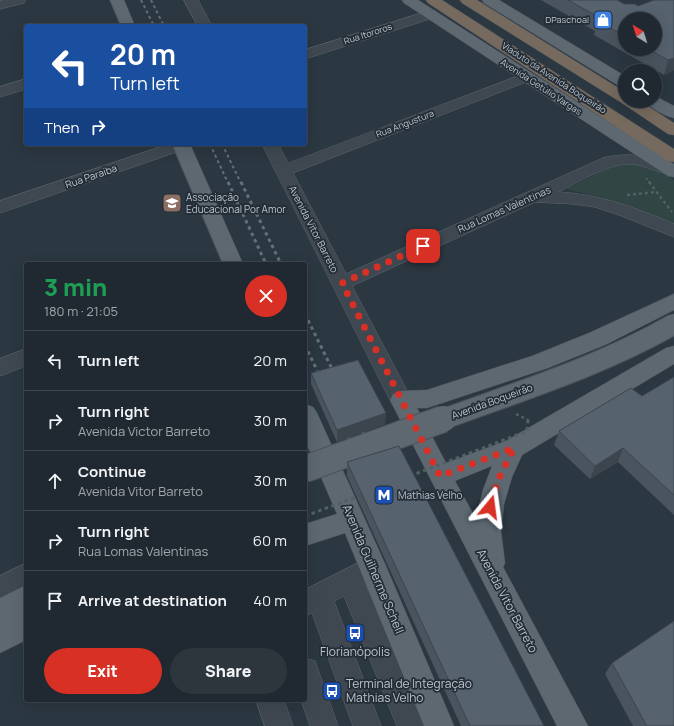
<!DOCTYPE html>
<meta charset="utf-8">
<style>
body{margin:0;font-family:Manrope,sans-serif;background:#2d353d;color:#f1f3f6;height:100vh;display:flex;flex-direction:column;font-size:15px;white-space:nowrap}
*{box-sizing:border-box;margin:0}
p{font-size:13px;color:#a2a6ab}
.icon{flex:none;width:22px;height:22px;fill:none;stroke:currentColor;stroke-width:2;stroke-linecap:round;stroke-linejoin:round}
.map{position:relative;flex:1;overflow:hidden}
.panel{position:absolute;left:24px;top:262px;width:283px;height:440px;display:flex;flex-direction:column;background:#202931;border-radius:4px;box-shadow:0 4px 16px #0002,0 0 0 1px #3d454d}
.panel>*{flex:none}
.top-card{position:absolute;left:24px;top:24px;width:283px;height:122px;border-radius:4px;box-shadow:0 4px 16px #0002,0 0 0 1px #3d454d;background:#1a4fa0;color:#fff;overflow:hidden}
.needle{width:26px;rotate:322deg}
.fabs{position:absolute;left:618px;top:12px;display:grid;gap:8px}
.fabs a{display:grid;place-items:center;width:44px;height:44px;border-radius:50%;background:#202931;box-shadow:0 4px 16px #0002,0 0 0 1px #3d454d;font-size:20px}
.pin{position:absolute;display:grid;place-items:center;width:34px;height:34px;color:#fff;margin:-17px;border-radius:8px;box-shadow:0 2px 6px #0006}
.me{position:absolute;width:44px;margin:-22px;rotate:16deg;stroke-linejoin:round;filter:drop-shadow(0 0 3px #0008)}
.turn{display:flex;align-items:center;gap:14px;height:84px;padding:0 20px;font-size:18px}
.turn .icon{width:52px;height:52px;stroke-width:2.5}
.turn b{display:block;font-size:28px;line-height:34px}
.then{display:flex;align-items:center;height:38px;padding:0 20px;background:#0003;gap:8px;font-size:15px}
.round{display:grid;place-items:center;flex:none;width:42px;height:42px;border-radius:21px;background:#2d353d}
.summary{display:flex;align-items:center;justify-content:space-between;height:68px;padding:0 20px}
h1{font-size:24px;font-weight:800;line-height:30px;color:#1e9e55}
.primary-button{display:flex;gap:8px;margin-top:auto;padding:8px 20px}
.primary-button a{flex:1;height:46px;border-radius:24px;background:#d93025;color:#fff;font-size:16px;font-weight:800;line-height:46px;text-align:center}
.primary-button a+a{background:#2d353d;color:#f1f3f6}
ul{padding:0;list-style:none}
li{display:flex;align-items:center;gap:12px;height:60px;padding:0 20px;border-top:1px solid #3d454d}
li div{flex:1}
li b{display:block;font-size:15px}
li em{font-style:normal}
.map>svg:first-child{display:block}
.green{fill:#304544}
.lines{fill:none;stroke-linecap:round;stroke-linejoin:round}
.minor-casing{stroke:#5d666f;stroke-width:1}
.major-casing{stroke:#4b545e;stroke-width:1}
.highway-casing{stroke:#49535c;stroke-width:1}
.path-far1{stroke:#4f6263;stroke-width:2;stroke-dasharray:2 2;stroke-linecap:butt}
.path{stroke:#4f6263;stroke-width:2.5;stroke-dasharray:3 3;stroke-linecap:butt}
.minor{fill:#3f4851;fill-rule:evenodd}
.major{fill:#5d6871;fill-rule:evenodd}
.highway{fill:#76695d;fill-rule:evenodd}
.rail-far2{stroke:#636f7a;stroke-width:2;stroke-dasharray:3 3;stroke-linecap:butt}
.rail-far1{stroke:#636f7a;stroke-width:3;stroke-dasharray:3.5 3.5;stroke-linecap:butt}
.rail{stroke:#636f7a;stroke-width:3.5;stroke-dasharray:5 5;stroke-linecap:butt}
.major-bridge-far1-casing{stroke:#4b545e;stroke-width:22;stroke-linecap:butt}
.major-bridge-casing{stroke:#4b545e;stroke-width:28;stroke-linecap:butt}
.path-bridge-far1{stroke:#4f6263;stroke-width:2.5;stroke-dasharray:3 3;stroke-linecap:butt}
.path-bridge{stroke:#4f6263;stroke-width:3;stroke-dasharray:3.5 3.5;stroke-linecap:butt}
.major-bridge-far1{stroke:#5d6871;stroke-width:20}
.major-bridge{stroke:#5d6871;stroke-width:26}
.wall{fill:#4a545f;fill-rule:evenodd}
.shaded-wall{fill:#3c454d}
.building{fill:#56626e;stroke:#3c454d}
.route{stroke:#d93025;stroke-width:7;stroke-dasharray:0 12.6}
.labels{text-anchor:middle;stroke-width:3.5;stroke-linejoin:round;paint-order:stroke}
.far-poi-label{font-size:9px;fill:#bcc3cb;stroke:#232d37;text-anchor:end}
.far-street-label{font-size:9px;fill:#bcc3cb;stroke:#232d37}
.street-label{font-size:10px;fill:#bcc3cb;stroke:#232d37}
.poi-label{font-size:10px;fill:#bcc3cb;stroke:#232d37;text-anchor:start}
.near-street-label{font-size:12px;fill:#bcc3cb;stroke:#232d37}
.near-poi-label{font-size:12px;fill:#bcc3cb;stroke:#232d37}
</style>
<div class="map">
<svg width="674" height="726" viewBox="0 0 674 726">
<rect width="100%" height="100%" fill="#2b3741"/>
<path class="green" d="M627,164C645,165 659,170 674,180V225L603,198L566,189L608,168Z"/>
<g class="lines">
<g class="minor-casing">
<g id="minor">
<path d="M4,0H26L24,3L0,9V1Z"/>
<path d="M184,0H198L212,26H198Z"/>
<path d="M431,10L436,11L438,14L436,17L305,59V50Z"/>
<path d="M526,73L531,74L533,77L531,80L293,173L346,274L603,158C628,152 650,155 674,166V174C664,176 645,165 632,164C608,163 579,182 558,192C599,194 636,208 674,224V237L619,215L595,207L573,204L535,202L352,286L412,400L409,406L401,408L393,406L262,144H278L288,163Z"/>
<path d="M26,79V89L0,97V87Z"/>
<path d="M169,144L190,145L188,148L0,213V201Z"/>
<path d="M26,349V366L0,376V359Z"/>
<path d="M362,561L371,564L375,572L371,580L365,584L425,726H397L344,596L334,601L381,726H353L312,613L305,616V590Z"/>
<path d="M26,563V588L0,601V576Z"/>
<path d="M305,658L315,661L338,726H310L301,700H305Z"/>
<path d="M256,700H284L293,726H265Z"/>
</g>
</g>
<g class="major-casing">
<g id="major">
<path d="M110,0H124L135,26H121Z"/>
<path d="M402,0H418L674,164V177L668,176L404,3Z"/>
<path d="M482,0H499L625,76V88L619,86L484,3Z"/>
<path d="M655,96L674,106V118C665,116 651,109 646,101H655Z"/>
<path d="M172,144H190L243,264H223Z"/>
<path d="M674,294V310L605,345L548,368L427,408H417L446,463L506,441L666,348L674,346V364L522,455L512,477L504,504L501,532L505,563L503,567L588,726H557L390,400L393,394L401,391L427,390L532,356L589,333ZM492,466L483,490L476,519L455,481Z"/>
<path d="M305,404L313,407L317,413L386,566L454,726H424L345,533L305,546V524L337,514L305,440Z"/>
<path d="M26,585V640L0,653V598Z"/>
</g>
</g>
<g class="highway-casing">
<g id="highway">
<path d="M426,0H442L674,149V162L668,161L428,3Z"/>
<path d="M460,0H477L625,92V101H640L674,123V135L668,134L622,103L462,3Z"/>
</g>
</g>
<path class="path-far1" d="M646,178L650,183"/>
<g class="path">
<path d="M649,182L672,212"/>
<path d="M627,195L656,192"/>
</g>
<use href="#minor" class="minor"/>
<use href="#major" class="major"/>
<use href="#highway" class="highway"/>
<g class="rail-far2">
<path d="M141,0L154,26"/>
<path d="M151,0L164,26"/>
<path d="M210,144L228,183"/>
<path d="M222,144L241,183"/>
</g>
<g class="rail-far1">
<path d="M228,182L266,264"/>
<path d="M241,182L281,264"/>
<path d="M305,314L336,377"/>
<path d="M305,345L322,381"/>
</g>
<g class="rail">
<path d="M358,422L377,464"/>
<path d="M344,428L363,468"/>
</g>
<g class="major-bridge-far1-casing">
<path id="major-bridge-far1" d="M441,420C520,391 601,366 674,324"/>
</g>
<g class="major-bridge-casing">
<path id="major-bridge" d="M305,469L443,419"/>
</g>
<path class="path-bridge-far1" d="M516,414L528,420"/>
<g class="path-bridge">
<path d="M410,476L527,431L528,420L526,419"/>
<path d="M305,516L359,496"/>
</g>
<use href="#major-bridge-far1" class="major-bridge-far1"/>
<use href="#major-bridge" class="major-bridge"/>
</g>
<g class="wall">
<path d="M541,0H617L624,4L638,6L674,0V70L664,75L594,35L595,31ZM625,19L655,49H625Z"/>
<path d="M311,373L386,413L385,424L337,442L311,384Z"/>
<path d="M674,377V515L618,462L590,479L554,445L559,431L642,396Z"/>
<path d="M347,462L544,726H461L347,476Z"/>
<path d="M612,663L674,726H633L605,674Z"/>
</g>
<g class="shaded-wall">
<path d="M674,58V70L664,75L668,60Z"/>
<path d="M386,413L385,424L337,442V430Z"/>
<path d="M623,448L618,462L590,479L595,466Z"/>
</g>
<g class="building">
<path d="M568,0H617L624,4H635L638,6L654,0H674V58L668,60L648,49H655V19H625V36L597,21L602,19Z"/>
<path d="M358,360L386,413L337,430L311,373Z"/>
<path d="M674,377V495L623,448L595,466L559,431L631,388L642,396Z"/>
<path d="M399,446L544,726H470L347,462Z"/>
<path d="M674,621V726H647L612,663Z"/>
</g>
<g class="lines">
<path class="route" d="M423,246L342,283L440,476L514,448L498,480L490,507"/>
</g>
<defs>
<g id="shop-square" transform="scale(1)"><rect x="-9" y="-9" width="18" height="18" rx="4" fill="#3f7fe0" stroke="#232d37"/><path d="M-5-2.5h2.3a2.7 3.5 0 0 1 5.4 0H5L5.5 6h-11ZM-1.5-2.5h3a1.5 2.3 0 0 0-3 0Z" fill="#fff"/></g>
<g id="school-square" transform="scale(1)"><rect x="-9" y="-9" width="18" height="18" rx="4" fill="#8d6e63" stroke="#232d37"/><path d="M0-5L7-2L0 1L-7-2ZM-4 1L0 2.5L4 1V4Q0 6-4 4Z" fill="#fff"/></g>
<g id="metro-square" transform="scale(1)"><rect x="-9" y="-9" width="18" height="18" rx="4" fill="#1a4fb4" stroke="#232d37"/><path d="M-5.5 5V-5H-3L0 0L3-5H5.5V5H3V-.5L0 4L-3-.5V5Z" fill="#fff"/></g>
<g id="bus-square" transform="scale(1)"><rect x="-9" y="-9" width="18" height="18" rx="4" fill="#1a4fb4" stroke="#232d37"/><path d="M-5-6H5V4H4V6H2V4H-2V6H-4V4H-5ZM-3.5-4V0h7V-4ZM-3.5 1.2v1.5H-2V1.2ZM2 1.2v1.5H3.5V1.2Z" fill="#fff"/></g>
</defs>
<g fill-rule="evenodd">
<use href="#shop-square" x="603" y="20"/>
<use href="#school-square" x="172" y="203"/>
<use href="#metro-square" x="384" y="495"/>
<use href="#bus-square" x="355" y="633"/>
<use href="#bus-square" x="332" y="691"/>
</g>
<g class="labels">
<g class="far-poi-label">
<text x="589" y="23">DPaschoal</text>
</g>
<g class="far-street-label">
<text transform="translate(368 34) rotate(-18)" y="3">Rua Itororos</text>
<text transform="translate(554 78) rotate(33)" y="3">Viaduto da Avenida Boqueirão</text>
<text transform="translate(541 87) rotate(33)" y="3">Avenida Getúlio Vargas</text>
<text transform="translate(405 124) rotate(-21)" y="3">Rua Angustura</text>
</g>
<g class="street-label">
<text transform="translate(91 176) rotate(-19)" y="4">Rua Paraíba</text>
<text transform="translate(504 209) rotate(-24)" y="4">Rua Lomas Valentinas</text>
<text transform="translate(314 229) rotate(63)" y="4">Avenida Vitor Barreto</text>
<text transform="translate(492 401) rotate(-20)" y="4">Avenida Boqueirão</text>
</g>
<g class="poi-label">
<text x="186" y="201">Associação<tspan x="186" dy="12">Educacional Por Amor</tspan></text>
<text x="398" y="499">Mathias Velho</text>
</g>
<g class="near-street-label">
<text transform="translate(373 569) rotate(67)" y="4">Avenida Guilherme Schell</text>
<text transform="translate(507 601) rotate(62)" y="4">Avenida Vitor Barreto</text>
</g>
<g class="near-poi-label">
<text x="355" y="656">Florianópolis</text>
<text x="346" y="688" text-anchor="start">Terminal de Integração<tspan x="346" dy="14">Mathias Velho</tspan></text>
</g>
</g>
</svg>
<div class="fabs">
<a><svg class="needle" viewBox="-14 -14 28 28"><path d="M0-13l5 13h-10z" fill="#e53935"/><path d="M0 13l5-13h-10z" fill="#a2a6ab"/></svg></a>
<a><svg class="icon" aria-label="search" viewBox="0 0 24 24"><circle cx="10" cy="10" r="6"/><path d="M15 15l6 6"/></svg></a>
</div>
<div class="pin" style="left:423px;top:246px;background:#d93025"><svg class="icon" aria-label="arrive" viewBox="0 0 24 24"><path d="M6 21V4h12l-3 4 3 4H6"/></svg></div>
<svg class="me" style="left:490px;top:507px" viewBox="-20 -20 40 40"><path d="M0-17L14 15 0 8-14 15z" fill="#d93025" stroke="#fff" stroke-width="4"/></svg>
<div class="top-card">
<div class="turn"><svg class="icon" aria-label="left" viewBox="0 0 24 24"><path d="M17 20v-9H6M10 6l-5 5 5 5"/></svg><div><b>20 m</b>Turn left</div></div>
<div class="then">Then<svg class="icon" aria-label="right" viewBox="0 0 24 24"><path d="M7 20v-9h11M14 6l5 5-5 5"/></svg></div>
</div>
<section class="panel">
<div class="summary"><div><h1>3 min</h1><p>180 m · 21:05</p></div><a class="round" style="background:#d93025;color:#fff"><svg class="icon" aria-label="close" viewBox="0 0 24 24"><path d="M6 6l12 12M18 6L6 18"/></svg></a></div>
<ul>
<li><svg class="icon" aria-label="left" viewBox="0 0 24 24"><path d="M17 20v-9H6M10 6l-5 5 5 5"/></svg><div><b>Turn left</b></div><em>20 m</em></li>
<li><svg class="icon" aria-label="right" viewBox="0 0 24 24"><path d="M7 20v-9h11M14 6l5 5-5 5"/></svg><div><b>Turn right</b><p>Avenida Victor Barreto</p></div><em>30 m</em></li>
<li><svg class="icon" aria-label="ahead" viewBox="0 0 24 24"><path d="M12 20V5M6 11l6-6 6 6"/></svg><div><b>Continue</b><p>Avenida Vitor Barreto</p></div><em>30 m</em></li>
<li><svg class="icon" aria-label="right" viewBox="0 0 24 24"><path d="M7 20v-9h11M14 6l5 5-5 5"/></svg><div><b>Turn right</b><p>Rua Lomas Valentinas</p></div><em>60 m</em></li>
<li><svg class="icon" aria-label="arrive" viewBox="0 0 24 24"><path d="M6 21V4h12l-3 4 3 4H6"/></svg><div><b>Arrive at destination</b></div><em>40 m</em></li>
</ul>
<div class="primary-button"><a>Exit</a><a>Share</a></div>
</section>
</div>
